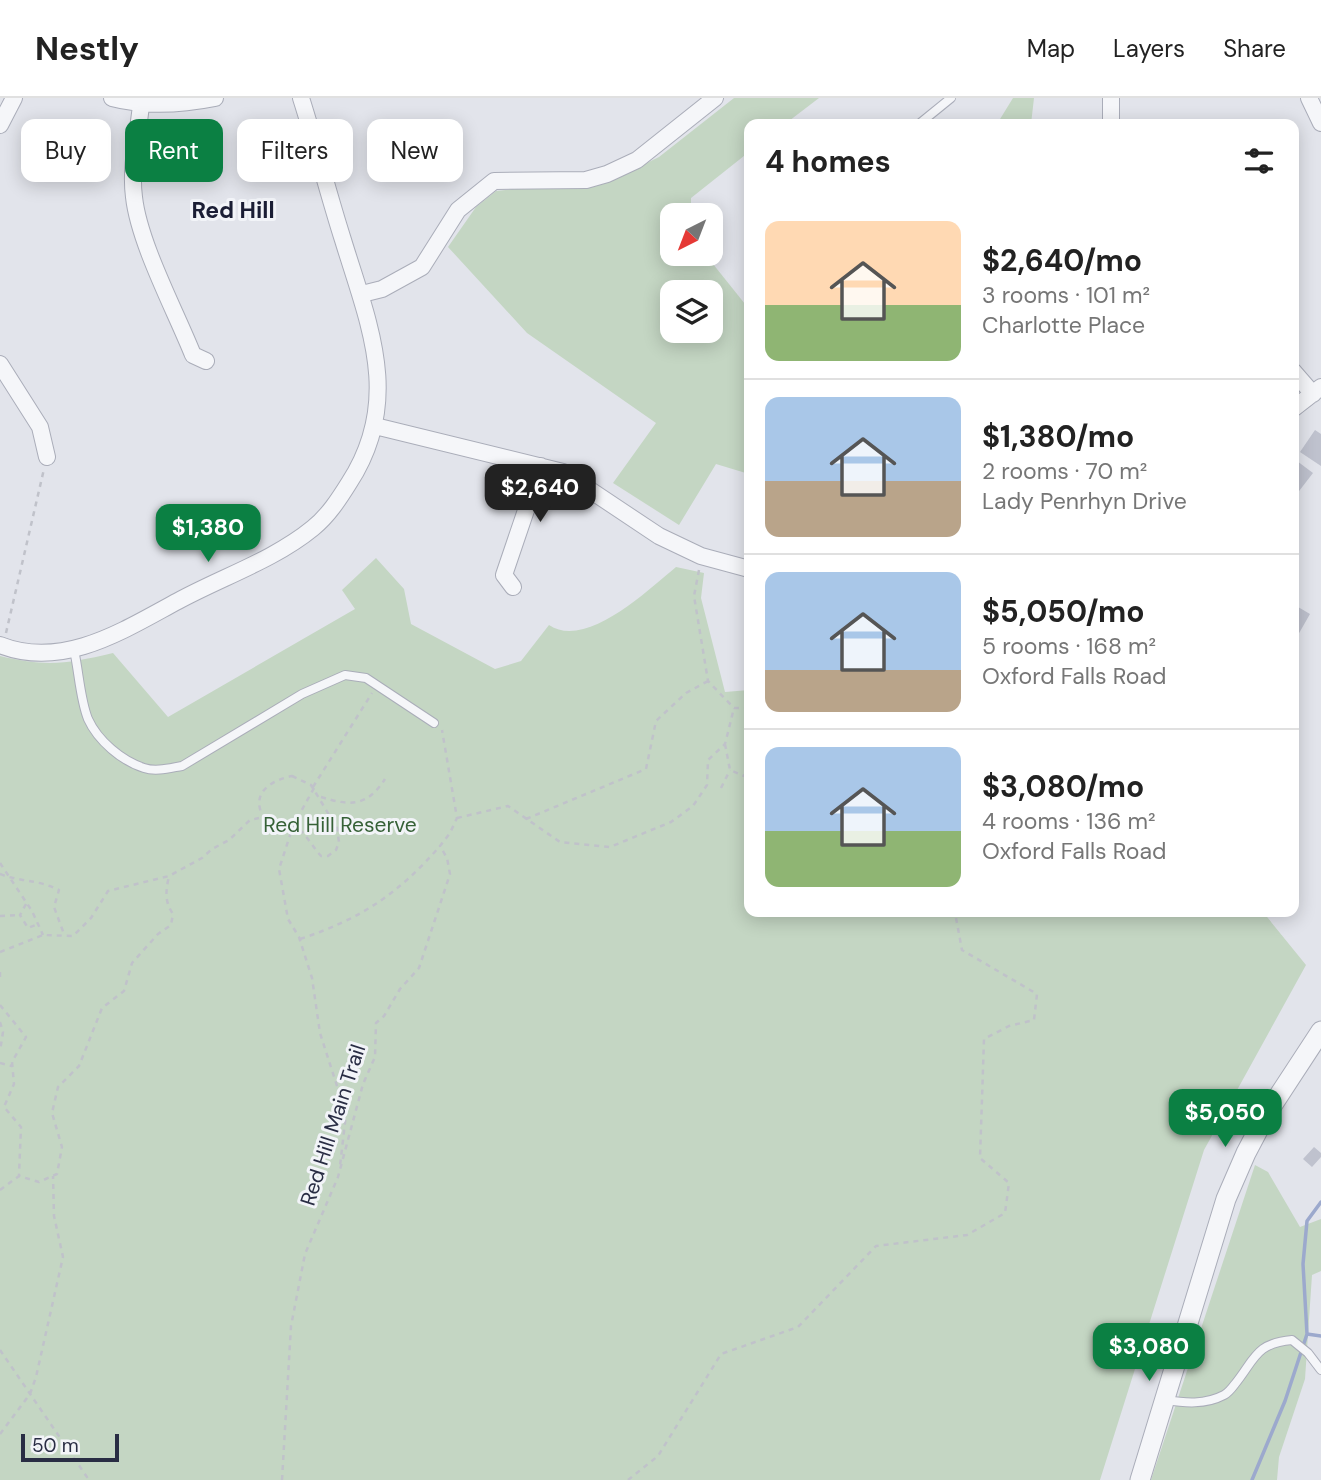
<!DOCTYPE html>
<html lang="en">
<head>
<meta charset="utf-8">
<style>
  :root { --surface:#fff; --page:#f6f6f6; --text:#222; --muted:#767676; --line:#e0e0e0; --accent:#0b8043 }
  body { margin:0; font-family:"DM Sans",sans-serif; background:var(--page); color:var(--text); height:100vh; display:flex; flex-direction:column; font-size:26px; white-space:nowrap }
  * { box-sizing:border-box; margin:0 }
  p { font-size:23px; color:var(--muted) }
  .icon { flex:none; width:38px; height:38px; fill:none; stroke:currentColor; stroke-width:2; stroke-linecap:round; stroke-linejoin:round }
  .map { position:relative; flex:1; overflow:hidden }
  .drawer { position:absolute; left:744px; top:21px; width:555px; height:798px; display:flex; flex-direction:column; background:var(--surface); border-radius:14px; box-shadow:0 4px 18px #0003 }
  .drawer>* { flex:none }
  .hud { position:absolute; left:21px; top:21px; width:618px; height:63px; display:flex; gap:14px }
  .needle { width:46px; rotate:222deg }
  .controls { position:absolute; left:660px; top:105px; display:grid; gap:14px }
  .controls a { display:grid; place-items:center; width:63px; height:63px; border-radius:14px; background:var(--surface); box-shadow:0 4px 18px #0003; font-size:35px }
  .scale { position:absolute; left:21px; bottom:18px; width:98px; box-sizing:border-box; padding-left:7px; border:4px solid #292d44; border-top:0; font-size:19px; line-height:24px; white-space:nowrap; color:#292d44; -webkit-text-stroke:5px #f2f4f8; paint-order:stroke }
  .price { position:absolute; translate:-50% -60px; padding:0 16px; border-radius:14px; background:var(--accent); color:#fff; font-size:23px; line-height:46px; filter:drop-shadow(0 2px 4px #0008) }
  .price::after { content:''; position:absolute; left:50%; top:42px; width:21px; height:16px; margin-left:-10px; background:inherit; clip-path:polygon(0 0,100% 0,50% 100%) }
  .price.active { background:#222; color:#fff }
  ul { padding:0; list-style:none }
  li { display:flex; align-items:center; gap:21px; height:175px; padding:0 21px }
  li+li { border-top:2px solid var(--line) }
  li span { display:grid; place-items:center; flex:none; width:196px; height:140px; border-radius:14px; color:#555 }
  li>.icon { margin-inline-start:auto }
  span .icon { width:84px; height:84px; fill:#fffc; stroke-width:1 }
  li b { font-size:30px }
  h2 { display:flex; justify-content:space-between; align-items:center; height:84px; padding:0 21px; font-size:30px }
  .pill { padding:0 24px; border-radius:14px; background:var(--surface); box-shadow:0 4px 18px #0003; font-size:24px; line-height:63px }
  .pill.active { background:var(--accent); color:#fff }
  header { display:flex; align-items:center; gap:42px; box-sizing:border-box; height:98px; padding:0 35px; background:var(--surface); border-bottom:2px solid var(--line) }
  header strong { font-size:33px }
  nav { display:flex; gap:38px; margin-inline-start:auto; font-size:24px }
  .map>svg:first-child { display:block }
  .green { fill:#c4d6c3; fill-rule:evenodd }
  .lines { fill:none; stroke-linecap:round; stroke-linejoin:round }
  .stream { stroke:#9ca9cd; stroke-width:3.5 }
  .building { fill:#bfc2ce }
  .service-casing { stroke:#aaadb9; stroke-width:10 }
  .minor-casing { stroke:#aaadb9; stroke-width:18 }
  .tertiary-casing { stroke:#aaadb9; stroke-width:21 }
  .path { stroke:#c0c2ca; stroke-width:2.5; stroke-dasharray:5 5; stroke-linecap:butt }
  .service { stroke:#f5f6f9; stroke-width:8 }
  .minor { stroke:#f5f6f9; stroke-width:16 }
  .tertiary { stroke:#f5f6f9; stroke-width:19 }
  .labels { text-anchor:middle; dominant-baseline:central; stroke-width:6; stroke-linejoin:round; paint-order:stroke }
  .park-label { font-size:21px; fill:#366137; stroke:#f2f4f8 }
  .street-label { font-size:21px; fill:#292d44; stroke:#f2f4f8 }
  .neighbourhood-label { font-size:23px; font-weight:bold; fill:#1b1e35; stroke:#f2f4f8 }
</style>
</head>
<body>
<header>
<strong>Nestly</strong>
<nav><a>Map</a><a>Layers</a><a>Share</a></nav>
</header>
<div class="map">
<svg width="1321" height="1382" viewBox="0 0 1321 1382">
  <rect width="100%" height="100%" fill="#e2e4eb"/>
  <!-- green -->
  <path class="green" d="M734 0H819L785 26H749V54L691 100V117H672V156H705L749 211V376L716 366 679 427 613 385 656 325 527 235 448 149 476 109 496 93 618 79 659 59ZM672 194H710V233H672Z
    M1013 0H1034L1031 26H997Z
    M376 460 404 491 411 526 495 571 521 563 549 527C586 552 648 492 676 469L704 475 701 500 725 594 749 592V814H1263L1306 867 1204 1052 1100 1382H0V558C46 569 67 566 113 555L168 619 355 511 342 492Z
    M1255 1067 1268 1074 1300 1129 1321 1121V1173L1312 1177 1305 1281 1279 1359 1277 1382H1151Z"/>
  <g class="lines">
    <!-- stream -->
    <path class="stream" d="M1307 1236 1321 1238
      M1252 1382 1285 1303 1307 1236 1303 1166 1307 1123 1321 1104"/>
  </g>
  <!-- building -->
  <path class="building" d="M1315 332 1321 336V368L1300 354Z
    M1293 360 1313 375 1296 397 1293 395Z
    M1293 506 1310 516 1298 537 1293 535Z
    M1314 1049 1321 1055V1059L1312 1069 1303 1061Z"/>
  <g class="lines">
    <defs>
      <path id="service" d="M919 26 951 0
        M74 552C79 574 80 601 88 621 98 643 122 663 144 670 156 674 170 670 182 668L302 596 345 577 366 580 434 625
        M1165 1302C1185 1305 1205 1307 1224 1297 1228 1295 1232 1290 1235 1286 1255 1261 1256 1245 1292 1242L1308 1255 1321 1272"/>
      <path id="minor" d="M112 0C146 9 180 7 215 0
        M1309 0 1321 25
        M141 7C138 37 130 69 134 99 139 145 175 212 193 257L206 263
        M1111 26V0
        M0 27 14 0
        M362 196 382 191 422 169 458 112 494 83 586 82 607 76 637 62 715 0
        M0 266 40 329 47 359
        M1293 273 1313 296
        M1293 311 1321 289
        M375 328 563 374 659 438 701 458 749 471
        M513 489 504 477 541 368
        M0 547C63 572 124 532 178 503 222 479 274 462 313 430 328 418 339 401 349 385 403 302 369 227 343 142 328 95 316 47 301 0"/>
      <path id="tertiary" d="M1140 1382 1226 1101 1246 1055 1266 1017 1321 933"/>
    </defs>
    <!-- service casing -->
    <use href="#service" class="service-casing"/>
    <!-- minor casing -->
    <use href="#minor" class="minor-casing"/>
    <!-- tertiary casing -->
    <use href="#tertiary" class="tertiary-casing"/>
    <!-- path -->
    <path class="path" d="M699 472 694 498 708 583 734 610H749
      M6 535 44 371
      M725 646 730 672 749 680
      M292 678 311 687 337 730 339 744 336 752 328 758H321C310 746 304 730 287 725 277 722 268 724 261 714 253 693 273 682 292 678Z
      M313 689 372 595
      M314 690 293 728 279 771 288 821 299 839 312 880 320 935 346 1016 340 1068
      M721 690 730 672
      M321 699C350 708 367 709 385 681
      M457 720 508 708 560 744 610 749 671 724 693 708 707 687 708 662 725 646 734 610
      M526 721 646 671 656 623 686 595 708 583
      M0 765 32 813 43 837
      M0 776C20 784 37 781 59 792L54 809 64 836
      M26 806 20 817 28 830 38 826
      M0 818 20 817
      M300 841C361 821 398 796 440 748
      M0 854 43 837 73 838 91 820 108 793 169 778 202 760 212 751 229 742 250 722 264 719
      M0 874V881
      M0 907 26 939 12 964 14 986 4 1009 21 1029 19 1077
      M0 924 3 934 0 953
      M0 965 12 968
      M0 1092 19 1078 39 1084 57 1076 62 1049 52 1015 58 989 79 968 102 910 124 893 132 865 158 836 171 827 173 816C164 803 166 792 169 778
      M0 1252 89 1382
      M0 1336 30 1296 36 1279 63 1159 54 1118 53 1078
      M282 1382 291 1228 305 1156 338 1079 363 986 375 959 376 925 384 918 400 891 419 870 450 776 447 760 440 748 450 735 457 720 442 632
      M628 1382 658 1358 721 1256 798 1229 876 1148 967 1137 1005 1115 1009 1085 980 1060 984 941 1009 928 1034 922 1037 896 962 852 956 820 942 814"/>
    <!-- service -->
    <use href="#service" class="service"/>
    <!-- minor -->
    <use href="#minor" class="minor"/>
    <!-- tertiary -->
    <use href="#tertiary" class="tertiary"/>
  </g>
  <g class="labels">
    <!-- park labels -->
    <g class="park-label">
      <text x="340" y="727">Red Hill Reserve</text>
    </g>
    <!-- street labels -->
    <g class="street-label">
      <text transform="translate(333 1027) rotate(-72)">Red Hill Main Trail</text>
    </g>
    <!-- neighbourhood labels -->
    <g class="neighbourhood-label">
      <text x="233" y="112">Red Hill</text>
    </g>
  </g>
</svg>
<div class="controls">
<a><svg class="needle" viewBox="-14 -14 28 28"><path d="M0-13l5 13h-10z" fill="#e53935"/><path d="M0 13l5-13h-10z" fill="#767676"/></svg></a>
<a><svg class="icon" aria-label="layers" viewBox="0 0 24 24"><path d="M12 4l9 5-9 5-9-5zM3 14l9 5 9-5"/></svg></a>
</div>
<div class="scale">50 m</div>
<b class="price active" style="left:540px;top:426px">$2,640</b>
<b class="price" style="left:208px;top:466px">$1,380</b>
<b class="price" style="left:1225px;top:1051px">$5,050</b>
<b class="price" style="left:1149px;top:1285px">$3,080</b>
<div class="hud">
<a class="pill">Buy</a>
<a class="pill active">Rent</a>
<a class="pill">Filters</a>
<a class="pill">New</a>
</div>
<section class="drawer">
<h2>4 homes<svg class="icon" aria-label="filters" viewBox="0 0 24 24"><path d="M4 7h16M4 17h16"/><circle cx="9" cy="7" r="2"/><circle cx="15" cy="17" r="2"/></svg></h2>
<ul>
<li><span style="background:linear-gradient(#ffd9b3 60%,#8fb573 0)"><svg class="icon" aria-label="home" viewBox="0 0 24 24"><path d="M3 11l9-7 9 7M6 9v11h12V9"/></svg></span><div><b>$2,640/mo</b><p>3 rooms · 101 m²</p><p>Charlotte Place</p></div></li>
<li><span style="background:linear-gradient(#a9c7e8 60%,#b9a48a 0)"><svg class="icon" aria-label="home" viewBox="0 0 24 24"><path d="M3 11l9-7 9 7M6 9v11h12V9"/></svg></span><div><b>$1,380/mo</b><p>2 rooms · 70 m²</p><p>Lady Penrhyn Drive</p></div></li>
<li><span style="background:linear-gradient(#a9c7e8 70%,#b9a48a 0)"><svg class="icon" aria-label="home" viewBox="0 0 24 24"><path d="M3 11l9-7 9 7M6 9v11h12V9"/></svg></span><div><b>$5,050/mo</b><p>5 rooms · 168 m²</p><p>Oxford Falls Road</p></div></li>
<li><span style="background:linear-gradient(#a9c7e8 60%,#8fb573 0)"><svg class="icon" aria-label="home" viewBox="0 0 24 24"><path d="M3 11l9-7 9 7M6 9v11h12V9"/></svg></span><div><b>$3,080/mo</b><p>4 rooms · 136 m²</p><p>Oxford Falls Road</p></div></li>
</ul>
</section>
</div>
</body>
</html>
